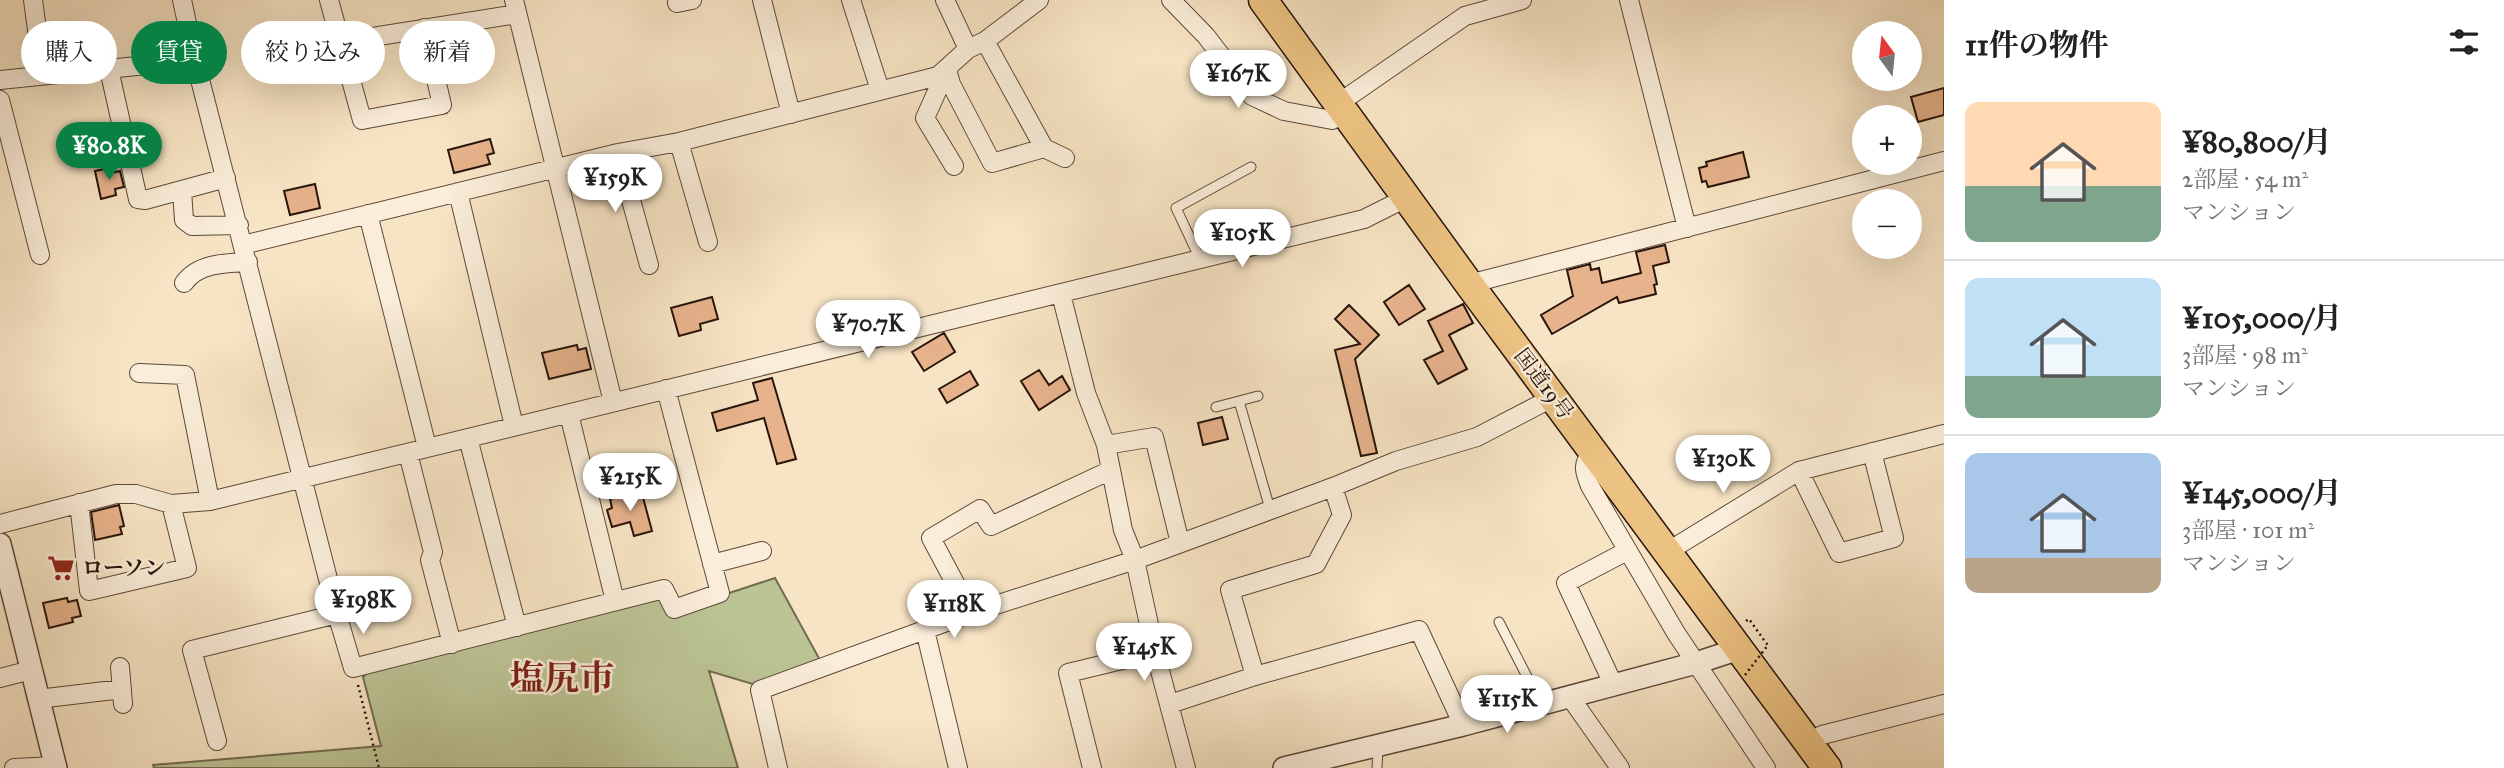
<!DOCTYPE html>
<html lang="ja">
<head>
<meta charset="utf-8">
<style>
  :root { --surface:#fff; --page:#f6f6f6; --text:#222; --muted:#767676; --line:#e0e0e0; --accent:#0b8043 }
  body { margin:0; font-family:"IM FELL Great Primer","Noto Serif JP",serif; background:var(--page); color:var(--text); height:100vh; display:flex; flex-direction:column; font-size:26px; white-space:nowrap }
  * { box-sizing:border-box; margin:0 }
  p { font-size:23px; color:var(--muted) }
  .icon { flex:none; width:38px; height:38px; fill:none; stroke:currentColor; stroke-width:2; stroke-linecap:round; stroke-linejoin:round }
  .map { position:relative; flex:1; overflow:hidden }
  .side { display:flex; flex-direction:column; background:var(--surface); width:560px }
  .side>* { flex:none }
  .guide { position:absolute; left:21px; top:21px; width:665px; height:63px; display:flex; gap:14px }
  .needle { width:46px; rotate:345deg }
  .buttons { position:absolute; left:1852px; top:21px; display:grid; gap:14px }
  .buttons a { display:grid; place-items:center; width:70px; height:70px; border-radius:50%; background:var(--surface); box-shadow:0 7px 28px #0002; font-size:35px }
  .price { position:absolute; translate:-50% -60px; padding:0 16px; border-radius:24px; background:#fff; color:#222; font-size:23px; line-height:46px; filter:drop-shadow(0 2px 4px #0008) }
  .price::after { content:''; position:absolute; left:50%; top:42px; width:21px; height:16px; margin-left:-10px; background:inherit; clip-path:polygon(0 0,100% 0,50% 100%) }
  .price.current { background:var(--accent); color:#fff }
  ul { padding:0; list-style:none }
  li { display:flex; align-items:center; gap:21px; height:175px; padding:0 21px }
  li+li { border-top:2px solid var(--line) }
  li span { display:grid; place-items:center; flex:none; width:196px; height:140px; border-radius:14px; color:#555 }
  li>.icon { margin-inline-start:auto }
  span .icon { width:84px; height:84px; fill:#fffc; stroke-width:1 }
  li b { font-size:30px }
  h2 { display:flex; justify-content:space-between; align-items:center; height:84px; padding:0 21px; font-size:30px }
  .chip { padding:0 24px; border-radius:32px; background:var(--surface); box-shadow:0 7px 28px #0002; font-size:24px; line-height:63px }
  .chip.current { background:var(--accent); color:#fff }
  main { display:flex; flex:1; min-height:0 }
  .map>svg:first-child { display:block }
  .green { fill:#bcc495; stroke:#726c50; stroke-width:2 }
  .building { fill:#e7b38c; stroke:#28140b; stroke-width:2 }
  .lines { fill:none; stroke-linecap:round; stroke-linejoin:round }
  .service-casing { stroke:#5c4839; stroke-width:11 }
  .minor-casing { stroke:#5c4839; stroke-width:20 }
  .tertiary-casing { stroke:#5c4839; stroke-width:24 }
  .trunk-casing { stroke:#28140b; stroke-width:31 }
  .path { stroke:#28140b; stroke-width:2.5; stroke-dasharray:2 3.5; stroke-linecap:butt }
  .service { stroke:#faedd9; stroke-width:9 }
  .minor { stroke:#faedd9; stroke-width:18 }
  .tertiary { stroke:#faedd9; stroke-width:21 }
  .trunk { stroke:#ecc282; stroke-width:28 }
  .path-bridge { stroke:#28140b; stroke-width:2.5; stroke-dasharray:2 3.5; stroke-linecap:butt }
  .labels { text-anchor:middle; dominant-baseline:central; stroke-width:5; stroke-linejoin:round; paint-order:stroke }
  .street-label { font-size:21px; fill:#28140b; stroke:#faedd9 }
  .poi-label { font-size:21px; font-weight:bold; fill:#28140b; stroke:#faedd9; text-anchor:start }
  .town-label { font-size:35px; font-weight:bold; fill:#7a1f14; stroke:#faedd9 }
</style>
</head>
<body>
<main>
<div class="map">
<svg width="1944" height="768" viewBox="0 0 1944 768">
  <rect width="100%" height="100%" fill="#f7e4c4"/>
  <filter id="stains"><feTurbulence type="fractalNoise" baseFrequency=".00286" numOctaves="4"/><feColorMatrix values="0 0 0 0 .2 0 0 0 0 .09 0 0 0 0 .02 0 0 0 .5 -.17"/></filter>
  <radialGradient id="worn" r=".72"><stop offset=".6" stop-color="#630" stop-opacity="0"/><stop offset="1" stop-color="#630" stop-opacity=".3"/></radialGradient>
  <!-- green -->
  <path class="green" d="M775 578 821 662 756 685 709 671 738 768H154L153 765 381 746 363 677 371 669 657 594 668 613Z"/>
  <!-- building -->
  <path class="building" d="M1944 88V115L1918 122 1911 97Z
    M490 139 494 153 487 155 490 164 454 173 448 150Z
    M1743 152 1749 177 1708 187 1706 181 1702 182 1699 168 1707 166 1706 162Z
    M109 168 111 173 120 171 124 187 115 189 116 195 101 199 95 171Z
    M315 184 320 208 290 215 284 191Z
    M1665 245 1669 262 1653 266 1657 284 1654 285 1656 294 1619 303 1617 297 1552 334 1541 315 1573 296 1567 270 1590 264 1591 270 1599 268 1602 283 1641 273 1636 252Z
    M1409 285 1425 309 1399 325 1384 302Z
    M712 297 718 319 700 324 701 330 679 336 671 308Z
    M1463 304 1473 323 1449 335 1467 369 1438 384 1424 360 1443 351 1428 321Z
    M1349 305 1379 335 1355 359 1377 453 1361 456 1335 350 1360 344 1335 319Z
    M944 333 955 352 924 371 912 352Z
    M577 345 578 350 586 348 591 369 549 379 542 353Z
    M1039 370 1049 385 1062 376 1070 390 1039 410 1021 381Z
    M970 371 978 385 947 403 939 389Z
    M772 378 796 459 777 464 764 418 717 431 712 413 758 400 753 383Z
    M1222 417 1228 439 1203 445 1198 423Z
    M641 490 652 531 634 536 630 522 612 527 607 510 612 508 610 499Z
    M119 505 124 526 120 527 122 534 95 540 91 512Z
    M67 598 68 602 77 600 81 616 72 618 73 622 49 628 43 603Z"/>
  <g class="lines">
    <defs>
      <path id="service" d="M1200 259 1176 208 1251 167
        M1239 401 1270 509
        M1216 407 1258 396
        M1499 622 1541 704
        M1377 768 1378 747"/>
      <path id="minor" d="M33 0 43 75
        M182 0 195 60 337 614 353 668 664 589 674 609 720 593 666 389
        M329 0 362 120 442 105 424 28
        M514 0 613 402
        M762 0 791 114
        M851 0 880 90
        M945 0 968 49
        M1171 0 1206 36 1252 96 1284 111 1332 120 1346 113
        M1629 0 1687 228
        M677 3 692 0
        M341 42 517 14
        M109 69 138 199 145 200 226 178
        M947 69 951 84 992 163 1044 148 985 41
        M947 69 925 118 954 166
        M0 80 195 60
        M0 100 40 255
        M1339 103 1465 16 1522 0
        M679 142 708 242
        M1044 148 1065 158
        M618 153 649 265
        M182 190 184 220 192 226 239 225
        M458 192 514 426
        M368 214 427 447
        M243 245 618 153 679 142 938 76 968 49 985 41 1039 0
        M184 283C198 263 226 263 248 262
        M1469 284 1944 161
        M1061 294 1086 393 1106 445 1123 530 1135 560 1155 652 1186 768
        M139 373 185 375 210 501
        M569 414 615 601
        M468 438 517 627
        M1106 445 1154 437 1180 543
        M1594 451C1581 463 1584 471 1590 486L1676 633 1766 768
        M408 453 433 552 430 560 452 644
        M1799 471 1839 553 1894 538 1872 452
        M79 503 89 591 187 568 171 504
        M0 524 116 494H136L171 504 210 501 1364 219 1406 198
        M1667 552 1799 471 1944 434
        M712 564 762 551
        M971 613 931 538 980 509 991 526 1111 470
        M925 630 958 768
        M120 667 123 704
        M1255 676 1230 590 1316 564 1342 515 1333 487
        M0 678 31 670
        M1614 686 1566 583 1627 551
        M1570 697 1620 768
        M38 699 122 689
        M1170 704 1255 676 1419 630 1463 725
        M217 741 192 650 337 614
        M1809 744 1822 735 1944 704
        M14 768 56 766
        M778 768 760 690 971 613 1135 560 1333 487 1396 461 1477 437 1554 397
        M1092 768 1068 673 1155 652"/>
      <path id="tertiary" d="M0 544 56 768
        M1284 768 1463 725 1696 663 1739 649"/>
      <path id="trunk" d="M1263 0 1469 284 1827 768"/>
    </defs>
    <!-- service casing -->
    <use href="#service" class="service-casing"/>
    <!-- minor casing -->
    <use href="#minor" class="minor-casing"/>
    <!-- tertiary casing -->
    <use href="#tertiary" class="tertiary-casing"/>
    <!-- trunk casing -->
    <use href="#trunk" class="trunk-casing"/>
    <!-- path -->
    <path class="path" d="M1746 621 1749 619 1766 643
      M358 685 379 768"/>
    <!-- service -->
    <use href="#service" class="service"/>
    <!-- minor -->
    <use href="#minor" class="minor"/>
    <!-- tertiary -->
    <use href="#tertiary" class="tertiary"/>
    <!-- trunk -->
    <use href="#trunk" class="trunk"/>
    <!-- path-bridge -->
    <path class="path-bridge" d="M1745 675 1768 645 1766 643"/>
  </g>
  <!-- icons -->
  <defs>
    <symbol id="supermarket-bare" viewBox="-9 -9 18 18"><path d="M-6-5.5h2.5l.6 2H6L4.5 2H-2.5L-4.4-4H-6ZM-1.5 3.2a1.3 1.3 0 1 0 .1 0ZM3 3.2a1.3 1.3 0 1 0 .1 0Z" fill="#8f2418" stroke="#faedd9" stroke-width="2.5" paint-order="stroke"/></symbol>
  </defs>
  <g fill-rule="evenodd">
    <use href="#supermarket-bare" x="42" y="549" width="38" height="38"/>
  </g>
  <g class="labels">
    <!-- street labels -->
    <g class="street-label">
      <text transform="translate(1544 384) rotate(53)">国道19号</text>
    </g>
    <!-- poi labels -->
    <g class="poi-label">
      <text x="82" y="568">ローソン</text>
    </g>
    <!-- town labels -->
    <g class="town-label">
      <text x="562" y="678">塩尻市</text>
    </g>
  </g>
  <rect width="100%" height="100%" filter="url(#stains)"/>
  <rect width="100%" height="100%" fill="url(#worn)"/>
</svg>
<div class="buttons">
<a><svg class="needle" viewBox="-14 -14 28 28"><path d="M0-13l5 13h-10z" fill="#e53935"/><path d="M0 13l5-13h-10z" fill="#767676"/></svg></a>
<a>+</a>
<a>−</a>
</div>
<b class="price" style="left:1238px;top:110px">¥167K</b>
<b class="price current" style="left:109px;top:182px">¥80.8K</b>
<b class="price" style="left:615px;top:214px">¥159K</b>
<b class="price" style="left:1242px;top:269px">¥105K</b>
<b class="price" style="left:868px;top:360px">¥70.7K</b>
<b class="price" style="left:1723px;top:495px">¥130K</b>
<b class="price" style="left:630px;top:513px">¥215K</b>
<b class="price" style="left:363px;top:636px">¥198K</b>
<b class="price" style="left:954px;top:640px">¥118K</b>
<b class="price" style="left:1144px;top:683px">¥145K</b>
<b class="price" style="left:1507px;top:735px">¥115K</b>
<div class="guide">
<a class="chip">購入</a>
<a class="chip current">賃貸</a>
<a class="chip">絞り込み</a>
<a class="chip">新着</a>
</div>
</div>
<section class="side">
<h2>11件の物件<svg class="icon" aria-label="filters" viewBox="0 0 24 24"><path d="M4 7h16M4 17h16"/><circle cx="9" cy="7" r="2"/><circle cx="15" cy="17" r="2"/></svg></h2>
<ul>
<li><span style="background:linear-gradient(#ffd9b3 60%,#7fa58c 0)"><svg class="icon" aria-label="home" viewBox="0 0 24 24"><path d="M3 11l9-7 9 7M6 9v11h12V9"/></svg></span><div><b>¥80,800/月</b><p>2部屋 · 54 m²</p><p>マンション</p></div></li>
<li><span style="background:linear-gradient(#bfe0f5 70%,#7fa58c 0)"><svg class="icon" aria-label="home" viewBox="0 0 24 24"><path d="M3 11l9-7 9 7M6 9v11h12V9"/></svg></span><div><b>¥105,000/月</b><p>3部屋 · 98 m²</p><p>マンション</p></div></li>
<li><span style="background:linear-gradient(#a9c7e8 75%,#b9a48a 0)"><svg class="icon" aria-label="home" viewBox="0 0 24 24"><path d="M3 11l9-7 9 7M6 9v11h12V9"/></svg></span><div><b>¥145,000/月</b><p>3部屋 · 101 m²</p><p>マンション</p></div></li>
</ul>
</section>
</main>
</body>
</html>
